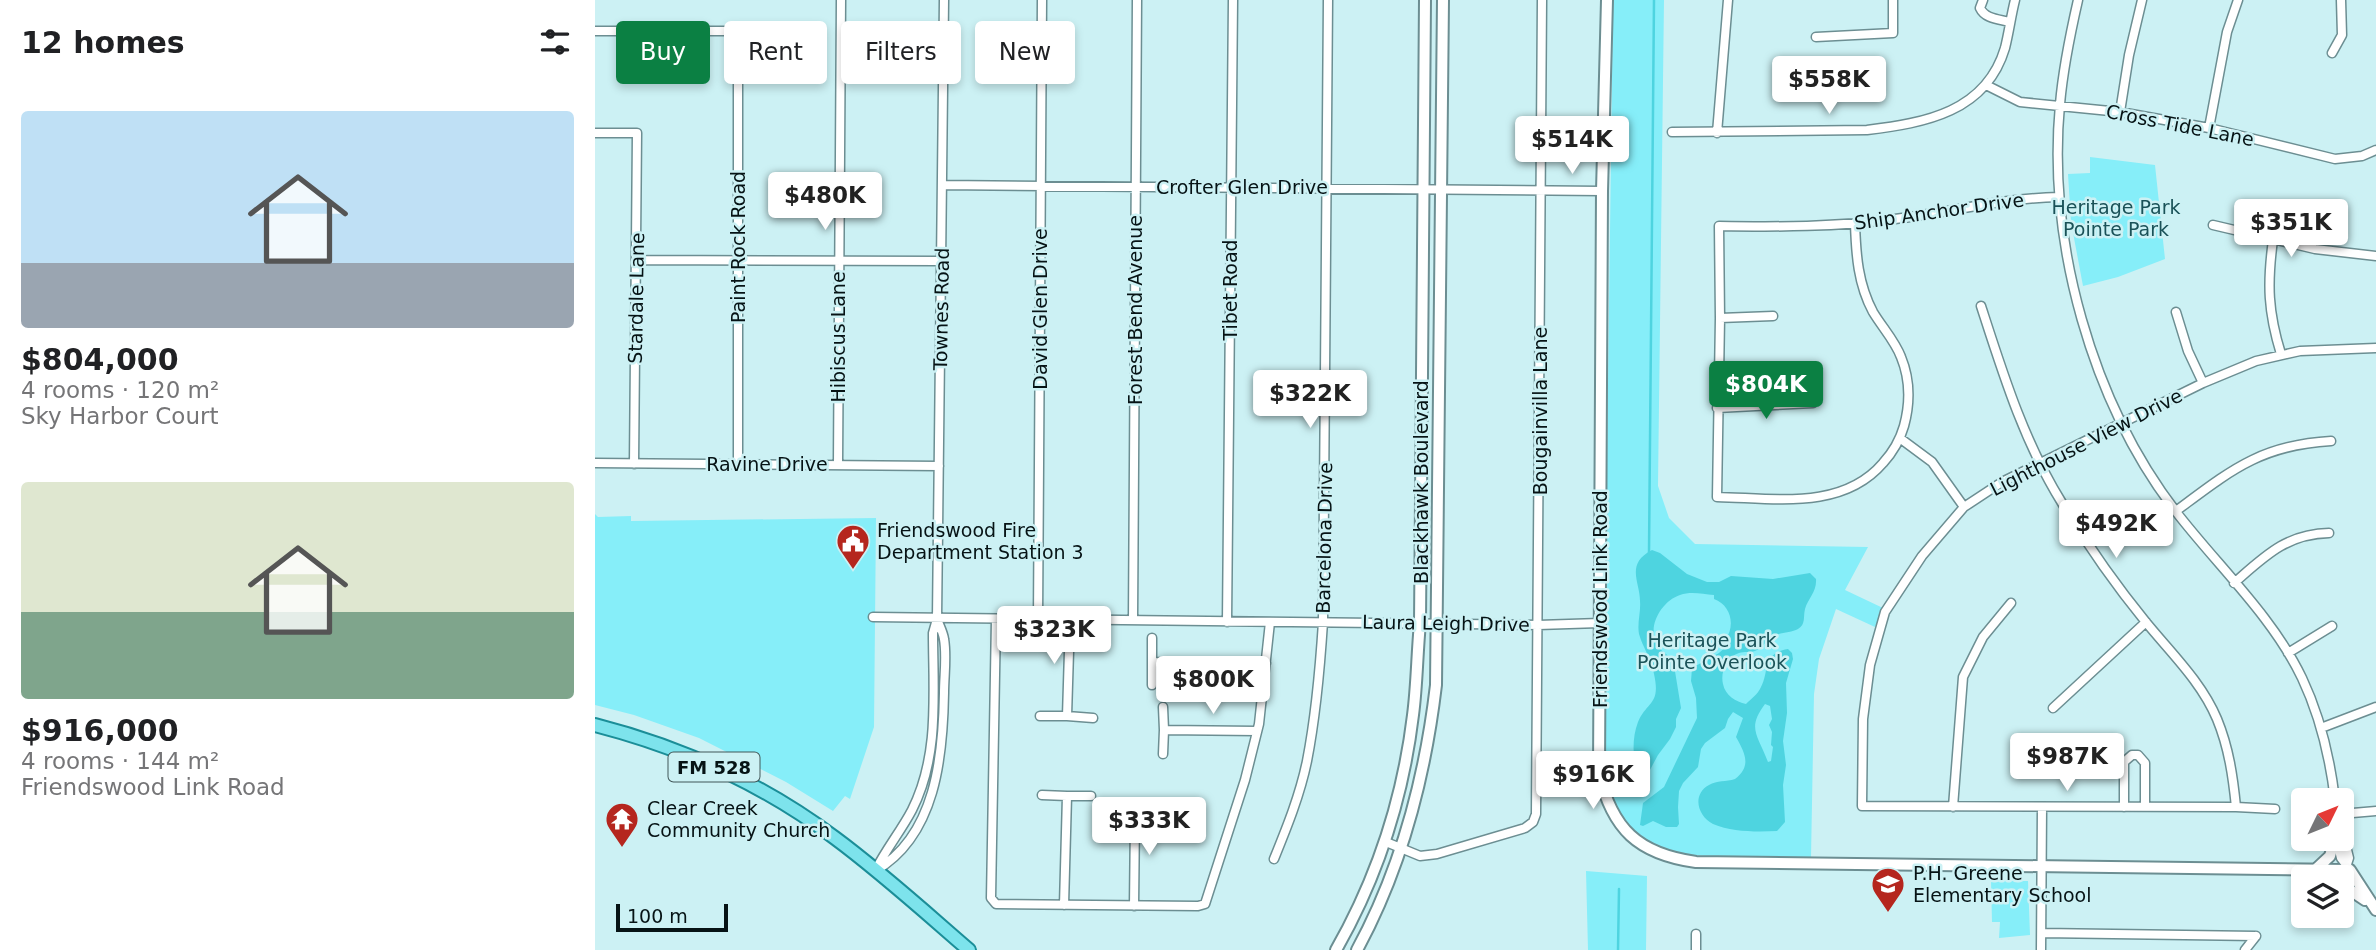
<!DOCTYPE html>
<html lang="en">
<head>
<meta charset="utf-8">
<style>
  :root { --surface:#fff; --page:#f6f6f6; --text:#202124; --muted:#757577; --accent:#0b8043 }
  body { margin:0; font-family:"DejaVu Sans",sans-serif; background:var(--page); color:var(--text); height:100vh; display:flex; flex-direction:column; font-size:26px; white-space:nowrap }
  * { box-sizing:border-box; margin:0 }
  p { font-size:23px; color:var(--muted) }
  .icon { flex:none; width:38px; height:38px; fill:none; stroke:currentColor; stroke-width:2; stroke-linecap:round; stroke-linejoin:round }
  .map { position:relative; flex:1; overflow:hidden }
  .panel { display:flex; flex-direction:column; background:var(--surface); width:595px }
  .panel>* { flex:none }
  .banner { position:absolute; left:21px; top:21px; width:665px; height:63px; display:flex; gap:14px }
  .needle { width:46px; rotate:47deg }
  .buttons { position:absolute; left:1696px; top:788px; display:grid; gap:14px }
  .buttons a { display:grid; place-items:center; width:63px; height:63px; border-radius:7px; background:var(--surface); box-shadow:0 4px 10px #0003; font-size:35px }
  .scale { position:absolute; left:21px; bottom:18px; width:112px; box-sizing:border-box; padding-left:7px; border:4px solid #061315; border-top:0; font-size:19px; line-height:24px; white-space:nowrap; color:#061315; -webkit-text-stroke:5px #ccf1f4; paint-order:stroke }
  .price { position:absolute; translate:-50% -60px; padding:0 16px; border-radius:7px; background:#fff; color:#222; font-size:23px; line-height:46px; filter:drop-shadow(0 2px 4px #0008) }
  .price::after { content:''; position:absolute; left:50%; top:42px; width:21px; height:16px; margin-left:-10px; background:inherit; clip-path:polygon(0 0,100% 0,50% 100%) }
  .price.active { background:var(--accent); color:#fff }
  ul { padding:0; list-style:none }
  li { display:grid; align-content:center; gap:14px; height:371px; padding:0 21px }
  li span { display:grid; place-items:center; height:217px; border-radius:7px; color:#555 }
  li>.icon { margin-inline-start:auto }
  span .icon { width:126px; height:126px; fill:#fffc; stroke-width:1 }
  li b { font-size:30px }
  h2 { display:flex; justify-content:space-between; align-items:center; height:84px; padding:0 21px; font-size:30px }
  .tag { padding:0 24px; border-radius:7px; background:var(--surface); box-shadow:0 4px 10px #0003; font-size:24px; line-height:63px }
  .tag.active { background:var(--accent); color:#fff }
  main { display:flex; flex:1; min-height:0 }
  .map>svg:first-child { display:block }
  .green { fill:#86eef9 }
  .water { fill:#4ed4e0; fill-rule:evenodd }
  .lines { fill:none; stroke-linecap:round; stroke-linejoin:round }
  .stream { stroke:#4ed4e0; stroke-width:2.5 }
  .street-casing { stroke:#6c8e92; stroke-width:11 }
  .secondary-casing { stroke:#6c8e92; stroke-width:14 }
  .primary-casing { stroke:#1b8e98; stroke-width:16 }
  .street { stroke:#fff; stroke-width:8 }
  .secondary { stroke:#fff; stroke-width:10 }
  .primary { stroke:#7de3ec; stroke-width:12 }
  .labels { text-anchor:middle; dominant-baseline:central; stroke-width:5; stroke-linejoin:round; paint-order:stroke }
  .shield { fill:#ccf1f4; stroke:#415658; stroke-width:2 }
  .shield-label { font-size:18px; font-weight:bold; fill:#061315 }
  .street-label { font-size:19px; fill:#061315; stroke:#ccf1f4 }
  .park-label { font-size:19px; fill:#1a5258; stroke:#ccf1f4 }
  .poi-label { font-size:19px; fill:#061315; stroke:#ccf1f4; text-anchor:start }
</style>
</head>
<body>
<main>
<section class="panel">
<h2>12 homes<svg class="icon" aria-label="filters" viewBox="0 0 24 24"><path d="M4 7h16M4 17h16"/><circle cx="9" cy="7" r="2"/><circle cx="15" cy="17" r="2"/></svg></h2>
<ul>
<li><span style="background:linear-gradient(#bfe0f5 70%,#9aa5b1 0)"><svg class="icon" aria-label="home" viewBox="0 0 24 24"><path d="M3 11l9-7 9 7M6 9v11h12V9"/></svg></span><div><b>$804,000</b><p>4 rooms · 120 m²</p><p>Sky Harbor Court</p></div></li>
<li><span style="background:linear-gradient(#dfe7d0 60%,#7fa58c 0)"><svg class="icon" aria-label="home" viewBox="0 0 24 24"><path d="M3 11l9-7 9 7M6 9v11h12V9"/></svg></span><div><b>$916,000</b><p>4 rooms · 144 m²</p><p>Friendswood Link Road</p></div></li>
</ul>
</section>
<div class="map">
<svg width="1781" height="950" viewBox="0 0 1781 950">
  <rect width="100%" height="100%" fill="#ccf1f4"/>
  <!-- green -->
  <path class="green" d="M1018 0H1069L1063 486 1074 518 1100 544 1273 547 1250 590 1288 608 1280 627 1241 609 1224 659 1219 694 1216 858C1192 858 1168 857 1145 857 1096 856 1041 857 1017 804 1012 795 1011 783 1008 773Z
    M1495 157 1560 165 1570 259 1523 277 1488 286 1476 222 1473 174 1495 173Z
    M0 514 3 517 36 516V521L281 518 279 727 255 799 250 796 238 811 191 782 104 738 39 715 0 705Z
    M991 871 1052 876 1051 950H993Z
    M1396 881H1433L1435 935 1404 938 1405 922H1397Z"/>
  <!-- water -->
  <path class="water" d="M1057 550 1065 553 1092 574 1112 582H1124L1136 576 1178 579 1215 573 1221 579C1222 592 1213 598 1210 609 1208 617 1211 624 1203 629 1196 633 1185 632 1177 637 1171 641 1167 648 1160 651 1155 653 1149 651 1144 653 1132 657 1125 672 1128 684 1130 695 1141 702 1151 704 1156 699 1163 694 1166 687 1175 670 1166 654 1193 649L1197 653 1198 659 1191 683 1192 713 1188 741 1191 765 1188 785 1190 822 1182 831C1161 832 1137 832 1118 824 1102 816 1097 794 1114 785 1122 780 1131 782 1140 779 1157 766 1150 753 1141 737L1148 718 1138 712 1133 719 1130 728 1110 743 1106 749 1103 767 1088 783 1084 791 1083 807 1084 824 1082 827H1071L1058 821 1048 826 1045 825 1048 803 1069 787 1102 718 1101 698 1096 681 1097 668 1124 653 1133 645 1130 640C1141 626 1136 605 1119 599V595C1107 594 1096 591 1085 595 1069 600 1054 622 1060 639 1062 649 1071 654 1078 659L1086 708 1081 719V727L1075 739 1063 755 1049 781H1044C1038 763 1036 740 1043 722 1052 701 1066 705 1059 674 1057 660 1048 648 1044 634 1042 623 1046 612 1045 601 1045 582 1030 564 1057 550ZM1170 704 1175 706 1177 719 1174 725 1177 732 1176 745 1178 747 1176 761 1173 762C1162 734 1152 728 1170 704Z"/>
  <g class="lines">
    <!-- stream -->
    <path class="stream" d="M1054 553 1059 0
      M1023 950 1024 889"/>
    <defs>
      <path id="street" d="M1388 0 1385 8C1390 19 1404 19 1415 22
        M1483 0C1475 35 1468 69 1465 104 1452 243 1497 403 1582 513 1623 566 1678 617 1707 678 1725 716 1735 758 1740 800
        M0 31H143V463
        M1221 37 1298 33V0
        M1737 53 1747 35 1746 0
        M1391 85 1425 102 1525 112 1614 128 1740 159 1767 156 1781 150
        M1525 112 1534 55 1547 0
        M1614 128 1632 32 1643 0
        M1077 132 1272 130C1330 123 1391 112 1410 48 1414 32 1416 16 1420 0
        M0 133H42L39 464
        M1122 133 1133 0
        M347 185 1007 191
        M1260 223C1261 255 1263 284 1278 312 1287 327 1300 341 1306 357 1315 379 1315 404 1309 426 1305 440 1298 452 1288 463 1247 511 1178 498 1122 497L1125 318 1124 226C1182 227 1242 227 1300 219 1357 212 1407 198 1464 197
        M1618 225 1720 249 1781 256
        M1678 240C1672 284 1673 312 1686 354
        M41 260 346 261
        M1386 306C1408 374 1429 442 1467 503 1492 544 1519 583 1550 621 1575 652 1606 681 1622 719 1634 748 1638 777 1641 807
        M1581 312 1593 351 1608 383
        M1125 318 1178 316
        M1122 408 1218 403
        M1306 439 1337 462 1369 507
        M0 463 344 466
        M243 464 246 0
        M1581 511C1635 471 1665 445 1736 441
        M1639 583C1670 556 1691 534 1734 533
        M278 617 943 625 1005 623
        M401 619 396 898 401 904 603 906 610 904 650 780 664 724 675 622
        M443 619 447 0
        M538 620 542 0
        M632 622 638 0
        M557 638V662L671 663
        M1693 653 1737 626
        M557 685V662
        M568 707 569 730 662 731
        M1458 708 1551 622
        M445 716H472L475 619
        M472 716 498 718
        M1726 728 1781 707
        M568 754 569 730
        M447 795 472 796
        M1358 807 1368 677 1388 637 1416 603
        M1529 807V762L1537 755H1543L1550 763V807
        M1680 809 1641 807 1267 806 1268 719 1275 665 1290 612 1327 556 1369 507 1407 482 1608 383 1661 361 1705 351 1781 348
        M1746 814 1781 811
        M516 817 540 818
        M1746 826 1754 858 1752 864
        M1741 838 1746 858 1753 867
        M791 842 825 856 842 854 930 828 938 822 941 814 947 0
        M679 859C692 827 705 795 712 761 721 715 725 669 728 622L733 0
        M280 871C291 849 306 831 317 810 345 755 338 692 338 633L342 619 349 0
        M280 871C341 836 348 756 349 693 349 676 352 656 349 639 348 632 344 625 342 619
        M469 905 472 796H496
        M539 906 540 818H579
        M1447 933 1661 936
        M1101 950V934
        M1446 950 1447 807
        M1650 950 1661 936"/>
      <path id="secondary" d="M1012 0 1007 191 1004 773C1017 829 1043 854 1101 862L1755 870 1781 910
        M1720 870 1735 856 1740 838
        M1746 884 1770 900
        M741 950C782 878 808 798 818 715 822 685 822 654 825 623L830 0
        M762 950C807 867 830 778 841 685L848 0"/>
      <path id="primary" d="M0 725C86 747 168 784 240 838 286 872 330 912 374 950"/>
    </defs>
    <!-- street casing -->
    <use href="#street" class="street-casing"/>
    <!-- secondary casing -->
    <use href="#secondary" class="secondary-casing"/>
    <!-- primary casing -->
    <use href="#primary" class="primary-casing"/>
    <!-- street -->
    <use href="#street" class="street"/>
    <!-- secondary -->
    <use href="#secondary" class="secondary"/>
    <!-- primary -->
    <use href="#primary" class="primary"/>
  </g>
  <!-- icons -->
  <defs>
    <symbol id="civic-pin" viewBox="-11 -11 22 30"><path d="M0 17L-7.5 6A9.5 9.5 0 1 1 7.5 6Z" fill="#b5261e" stroke="#ccf1f4"/><path d="M-.6-6.5H3V-4.5H.6V-3L4-1V1h2V6H-6V1h2V-1L-.6-3ZM-1.2 2.5V6h2.4V2.5Z" fill="#fff"/></symbol>
    <symbol id="temple-pin" viewBox="-11 -11 22 30"><path d="M0 17L-7.5 6A9.5 9.5 0 1 1 7.5 6Z" fill="#b5261e" stroke="#ccf1f4"/><path d="M0-6L5-2H3V0L6.5 2.5H4V6H1.5V3h-3V6H-4V2.5H-6.5L-3 0V-2H-5Z" fill="#fff"/></symbol>
    <symbol id="school-pin" viewBox="-11 -11 22 30"><path d="M0 17L-7.5 6A9.5 9.5 0 1 1 7.5 6Z" fill="#b5261e" stroke="#ccf1f4"/><path d="M0-5L7-2L0 1L-7-2ZM-4 1L0 2.5L4 1V4Q0 6-4 4Z" fill="#fff"/></symbol>
  </defs>
  <g fill-rule="evenodd">
    <use href="#civic-pin" x="239" y="522" width="38" height="52"/>
    <use href="#temple-pin" x="8" y="800" width="38" height="52"/>
    <use href="#school-pin" x="1274" y="865" width="38" height="52"/>
  </g>
  <g class="labels">
    <!-- shield labels -->
    <rect class="shield" x="73.5" y="752.5" width="91" height="29" rx="5"/>
    <g class="shield-label">
      <text x="119" y="767">FM 528</text>
    </g>
    <!-- street labels -->
    <g class="street-label">
      <text transform="translate(1585 125) rotate(11)">Cross Tide Lane</text>
      <text x="647" y="187">Crofter Glen Drive</text>
      <text transform="translate(1344 211) rotate(-8)">Ship Anchor Drive</text>
      <text transform="translate(143 247) rotate(-90)">Paint Rock Road</text>
      <text transform="translate(635 290) rotate(-90)">Tibet Road</text>
      <text transform="translate(41 298) rotate(-89)">Stardale Lane</text>
      <text transform="translate(346 309) rotate(-89)">Townes Road</text>
      <text transform="translate(445 309) rotate(-90)">David Glen Drive</text>
      <text transform="translate(540 310) rotate(-90)">Forest Bend Avenue</text>
      <text transform="translate(243 337) rotate(-90)">Hibiscus Lane</text>
      <text transform="translate(945 411) rotate(-90)">Bougainvilla Lane</text>
      <text transform="translate(1491 442) rotate(-27)">Lighthouse View Drive</text>
      <text x="172" y="464">Ravine Drive</text>
      <text transform="translate(826 482) rotate(-90)">Blackhawk Boulevard</text>
      <text transform="translate(729 538) rotate(-89)">Barcelona Drive</text>
      <text transform="translate(1005 599) rotate(-90)">Friendswood Link Road</text>
      <text transform="translate(851 623) rotate(1)">Laura Leigh Drive</text>
    </g>
    <!-- park labels -->
    <g class="park-label">
      <text x="1521" y="207">Heritage Park<tspan x="1521" dy="22">Pointe Park</tspan></text>
      <text x="1117" y="640">Heritage Park<tspan x="1117" dy="22">Pointe Overlook</tspan></text>
    </g>
    <!-- poi labels -->
    <g class="poi-label">
      <text x="282" y="530">Friendswood Fire<tspan x="282" dy="22">Department Station 3</tspan></text>
      <text x="52" y="808">Clear Creek<tspan x="52" dy="22">Community Church</tspan></text>
      <text x="1318" y="873">P.H. Greene<tspan x="1318" dy="22">Elementary School</tspan></text>
    </g>
  </g>
</svg>
<div class="buttons">
<a><svg class="needle" viewBox="-14 -14 28 28"><path d="M0-13l5 13h-10z" fill="#e53935"/><path d="M0 13l5-13h-10z" fill="#757577"/></svg></a>
<a><svg class="icon" aria-label="layers" viewBox="0 0 24 24"><path d="M12 4l9 5-9 5-9-5zM3 14l9 5 9-5"/></svg></a>
</div>
<div class="scale">100 m</div>
<b class="price" style="left:1234px;top:116px">$558K</b>
<b class="price" style="left:977px;top:176px">$514K</b>
<b class="price" style="left:230px;top:232px">$480K</b>
<b class="price" style="left:1696px;top:259px">$351K</b>
<b class="price active" style="left:1171px;top:421px">$804K</b>
<b class="price" style="left:715px;top:430px">$322K</b>
<b class="price" style="left:1521px;top:560px">$492K</b>
<b class="price" style="left:459px;top:666px">$323K</b>
<b class="price" style="left:618px;top:716px">$800K</b>
<b class="price" style="left:1472px;top:793px">$987K</b>
<b class="price" style="left:998px;top:811px">$916K</b>
<b class="price" style="left:554px;top:857px">$333K</b>
<div class="banner">
<a class="tag active">Buy</a>
<a class="tag">Rent</a>
<a class="tag">Filters</a>
<a class="tag">New</a>
</div>
</div>
</main>
</body>
</html>
